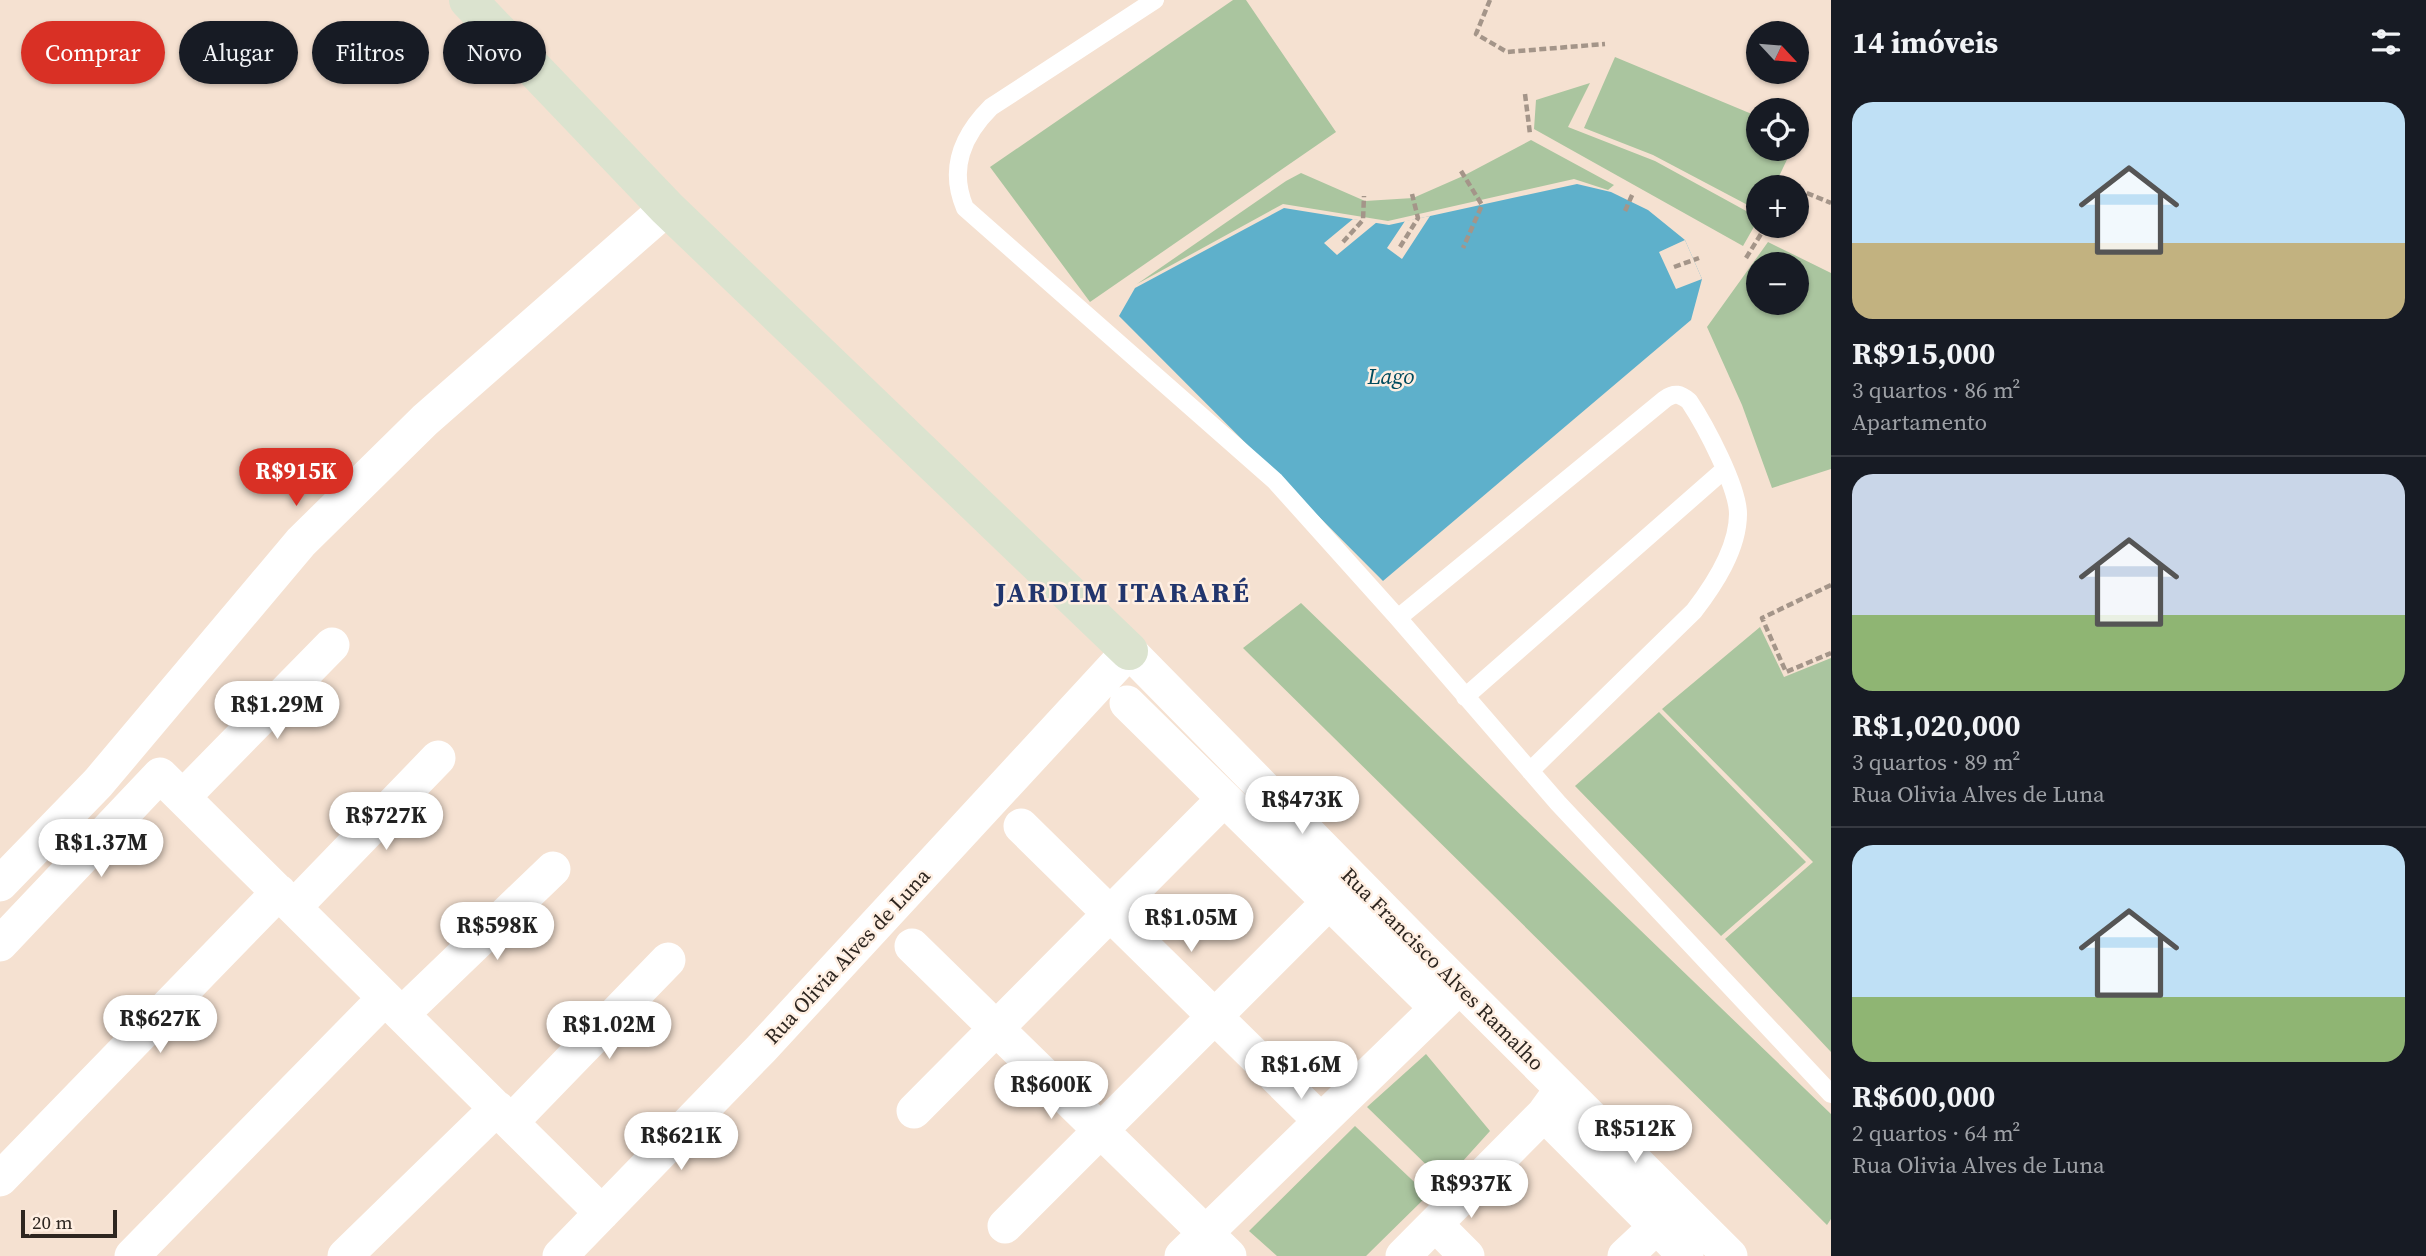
<!DOCTYPE html>
<html lang="pt">
<head>
<meta charset="utf-8">
<style>
  :root { --surface:#171b24; --page:#20242c; --text:#f1f3f6; --muted:#9ea1a6; --line:#363941; --accent:#d93025 }
  body { margin:0; font-family:"Source Serif 4",serif; background:var(--page); color:var(--text); height:100vh; display:flex; flex-direction:column; font-size:26px; white-space:nowrap }
  * { box-sizing:border-box; margin:0 }
  p { font-size:23px; color:var(--muted) }
  .icon { flex:none; width:38px; height:38px; fill:none; stroke:currentColor; stroke-width:2; stroke-linecap:round; stroke-linejoin:round }
  .map { position:relative; flex:1; overflow:hidden }
  .details { display:flex; flex-direction:column; background:var(--surface); width:595px }
  .details>* { flex:none }
  .banner { position:absolute; left:21px; top:21px; width:665px; height:63px; display:flex; gap:14px }
  .needle { width:46px; rotate:116deg }
  .fabs { position:absolute; left:1746px; top:21px; display:grid; gap:14px }
  .fabs a { display:grid; place-items:center; width:63px; height:63px; border-radius:50%; background:var(--surface); box-shadow:0 2px 5px #0004; font-size:35px }
  .scale { position:absolute; left:21px; bottom:18px; width:96px; box-sizing:border-box; padding-left:7px; border:4px solid #2e2620; border-top:0; font-size:19px; line-height:24px; white-space:nowrap; color:#2e2620; -webkit-text-stroke:5px #ffefe2; paint-order:stroke }
  .price { position:absolute; translate:-50% -60px; padding:0 16px; border-radius:24px; background:#fff; color:#222; font-size:23px; line-height:46px; filter:drop-shadow(0 2px 4px #0008) }
  .price::after { content:''; position:absolute; left:50%; top:42px; width:21px; height:16px; margin-left:-10px; background:inherit; clip-path:polygon(0 0,100% 0,50% 100%) }
  .price.current { background:var(--accent); color:#fff }
  ul { padding:0; list-style:none }
  li { display:grid; align-content:center; gap:14px; height:371px; padding:0 21px }
  li+li { border-top:2px solid var(--line) }
  li span { display:grid; place-items:center; height:217px; border-radius:21px; color:#555 }
  li>.icon { margin-inline-start:auto }
  span .icon { width:126px; height:126px; fill:#fffc; stroke-width:1 }
  li b { font-size:30px }
  h2 { display:flex; justify-content:space-between; align-items:center; height:84px; padding:0 21px; font-size:30px }
  .chip { padding:0 24px; border-radius:32px; background:var(--surface); box-shadow:0 2px 5px #0004; font-size:24px; line-height:63px }
  .chip.current { background:var(--accent); color:#fff }
  main { display:flex; flex:1; min-height:0 }
  .map>svg:first-child { display:block }
  .green { fill:#aac59f; fill-rule:evenodd }
  .water { fill:#5eb0cb }
  .pier { fill:#f5e1d1 }
  .lines { fill:none; stroke-linecap:round; stroke-linejoin:round }
  .path { stroke:#a49589; stroke-width:4.5; stroke-dasharray:7 3.5; stroke-linecap:butt }
  .lane { stroke:#fff; stroke-width:18 }
  .street { stroke:#fff; stroke-width:35 }
  .secondary { stroke:#dbe3cf; stroke-width:38 }
  .labels { text-anchor:middle; dominant-baseline:central; stroke-width:5; stroke-linejoin:round; paint-order:stroke }
  .street-label { font-size:21px; fill:#2e2620; stroke:#ffefe2 }
  .water-label { font-size:23px; font-style:italic; fill:#004b5e; stroke:#ffefe2 }
  .district-label { font-size:28px; font-weight:bold; letter-spacing:2px; fill:#21356d; stroke:#ffefe2 }
</style>
</head>
<body>
<main>
<div class="map">
<svg width="1831" height="1256" viewBox="0 0 1831 1256">
  <rect width="100%" height="100%" fill="#f5e1d1"/>
  <!-- green -->
  <path class="green" d="M1233 0H1246L1336 132 1090 302 990 167Z
    M1615 57 1759 117V149H1792L1774 187H1759V211L1653 155 1584 128Z
    M1590 83 1568 127 1655 161 1759 218 1743 246 1534 129 1536 100Z
    M1531 140 1614 185 1608 190 1574 179 1388 221 1283 204 1137 284 1286 181 1301 173 1365 201 1413 198 1463 176Z
    M1768 242 1831 273V469L1772 488 1742 405 1707 327ZM1797 264V303H1759V264Z
    M1301 603 1831 1114V1219L1827 1225 1243 648Z
    M1760 627 1784 677 1831 658V1052L1725 939 1813 862 1662 709Z
    M1659 712 1806 862 1721 936 1575 786Z
    M1426 1054 1490 1131 1444 1182 1367 1107Z
    M1355 1126 1428 1195 1366 1256H1277L1249 1231Z"/>
  <!-- water -->
  <path class="water" d="M1577 184 1611 192 1648 210 1685 240 1702 279 1691 320 1383 581 1119 316 1135 288 1284 208 1389 225Z"/>
  <!-- pier -->
  <path class="pier" d="M1430 216 1402 259 1387 248 1405 221Z
    M1353 219 1377 222 1337 255 1324 243Z
    M1685 240 1702 279 1676 289 1659 252Z"/>
  <g class="lines">
    <!-- path -->
    <path class="path" d="M1490 0 1476 34 1507 52 1605 44
      M1525 94 1530 134
      M1461 171 1482 205 1463 248
      M1788 185 1794 187
      M1797 189 1831 203
      M1625 211 1633 193
      M1343 242 1363 220 1364 196
      M1400 247 1418 218 1412 194
      M1746 258 1766 226
      M1674 267 1699 258
      M1831 585 1762 618 1786 672 1831 653"/>
    <!-- lane -->
    <path class="lane" d="M1155 0 991 107C963 135 948 168 965 208L1275 481 1398 618 1558 803 1831 1094
      M1398 618 1665 399C1675 392 1680 394 1689 401 1705 425 1738 487 1738 514 1738 549 1714 585 1694 611L1530 771
      M1465 697 1725 469"/>
    <!-- street -->
    <path class="street" d="M1127 703 1437 1008
      M183 797 332 645
      M1021 826 1321 1121
      M0 884 98 783 301 542 425 420 667 208
      M294 907 438 758
      M0 944 160 775 602 1213
      M912 946 1229 1256
      M402 1014 553 869
      M914 1111 1224 799
      M1544 1114 1686 1256
      M511 1122 668 960
      M0 1179 279 892
      M1435 1224 1467 1256
      M1005 1226 1329 902
      M132 1256 385 998
      M345 1256 497 1108
      M560 1256 761 1049 1129 651 1423 950 1730 1256
      M1182 1256 1455 991
      M1403 1256 1544 1114 1562 1089
      M1625 1256 1656 1227"/>
    <!-- secondary -->
    <path class="secondary" d="M468 0 667 208 1129 651"/>
  </g>
  <g class="labels">
    <!-- street labels -->
    <g class="street-label">
      <text transform="translate(847 956) rotate(-47)">Rua Olivia Alves de Luna</text>
      <text transform="translate(1443 969) rotate(45)">Rua Francisco Alves Ramalho</text>
    </g>
    <!-- water labels -->
    <g class="water-label">
      <text x="1391" y="376">Lago</text>
    </g>
    <!-- district labels -->
    <g class="district-label">
      <text x="1123" y="592">JARDIM ITARARÉ</text>
    </g>
  </g>
</svg>
<div class="fabs">
<a><svg class="needle" viewBox="-14 -14 28 28"><path d="M0-13l5 13h-10z" fill="#e53935"/><path d="M0 13l5-13h-10z" fill="#9ea1a6"/></svg></a>
<a><svg class="icon" aria-label="locate" viewBox="0 0 24 24"><circle cx="12" cy="12" r="6"/><path d="M12 2v4M12 18v4M2 12h4M18 12h4"/></svg></a>
<a>+</a>
<a>−</a>
</div>
<div class="scale">20 m</div>
<b class="price current" style="left:296px;top:508px">R$915K</b>
<b class="price" style="left:277px;top:741px">R$1.29M</b>
<b class="price" style="left:1302px;top:836px">R$473K</b>
<b class="price" style="left:386px;top:852px">R$727K</b>
<b class="price" style="left:101px;top:879px">R$1.37M</b>
<b class="price" style="left:1191px;top:954px">R$1.05M</b>
<b class="price" style="left:497px;top:962px">R$598K</b>
<b class="price" style="left:160px;top:1055px">R$627K</b>
<b class="price" style="left:609px;top:1061px">R$1.02M</b>
<b class="price" style="left:1301px;top:1101px">R$1.6M</b>
<b class="price" style="left:1051px;top:1121px">R$600K</b>
<b class="price" style="left:1635px;top:1165px">R$512K</b>
<b class="price" style="left:681px;top:1172px">R$621K</b>
<b class="price" style="left:1471px;top:1220px">R$937K</b>
<div class="banner">
<a class="chip current">Comprar</a>
<a class="chip">Alugar</a>
<a class="chip">Filtros</a>
<a class="chip">Novo</a>
</div>
</div>
<section class="details">
<h2>14 imóveis<svg class="icon" aria-label="filters" viewBox="0 0 24 24"><path d="M4 7h16M4 17h16"/><circle cx="9" cy="7" r="2"/><circle cx="15" cy="17" r="2"/></svg></h2>
<ul>
<li><span style="background:linear-gradient(#bfe0f5 65%,#c2b280 0)"><svg class="icon" aria-label="home" viewBox="0 0 24 24"><path d="M3 11l9-7 9 7M6 9v11h12V9"/></svg></span><div><b>R$915,000</b><p>3 quartos · 86 m²</p><p>Apartamento</p></div></li>
<li><span style="background:linear-gradient(#c9d6e8 65%,#8fb573 0)"><svg class="icon" aria-label="home" viewBox="0 0 24 24"><path d="M3 11l9-7 9 7M6 9v11h12V9"/></svg></span><div><b>R$1,020,000</b><p>3 quartos · 89 m²</p><p>Rua Olivia Alves de Luna</p></div></li>
<li><span style="background:linear-gradient(#bfe0f5 70%,#8fb573 0)"><svg class="icon" aria-label="home" viewBox="0 0 24 24"><path d="M3 11l9-7 9 7M6 9v11h12V9"/></svg></span><div><b>R$600,000</b><p>2 quartos · 64 m²</p><p>Rua Olivia Alves de Luna</p></div></li>
</ul>
</section>
</main>
</body>
</html>
